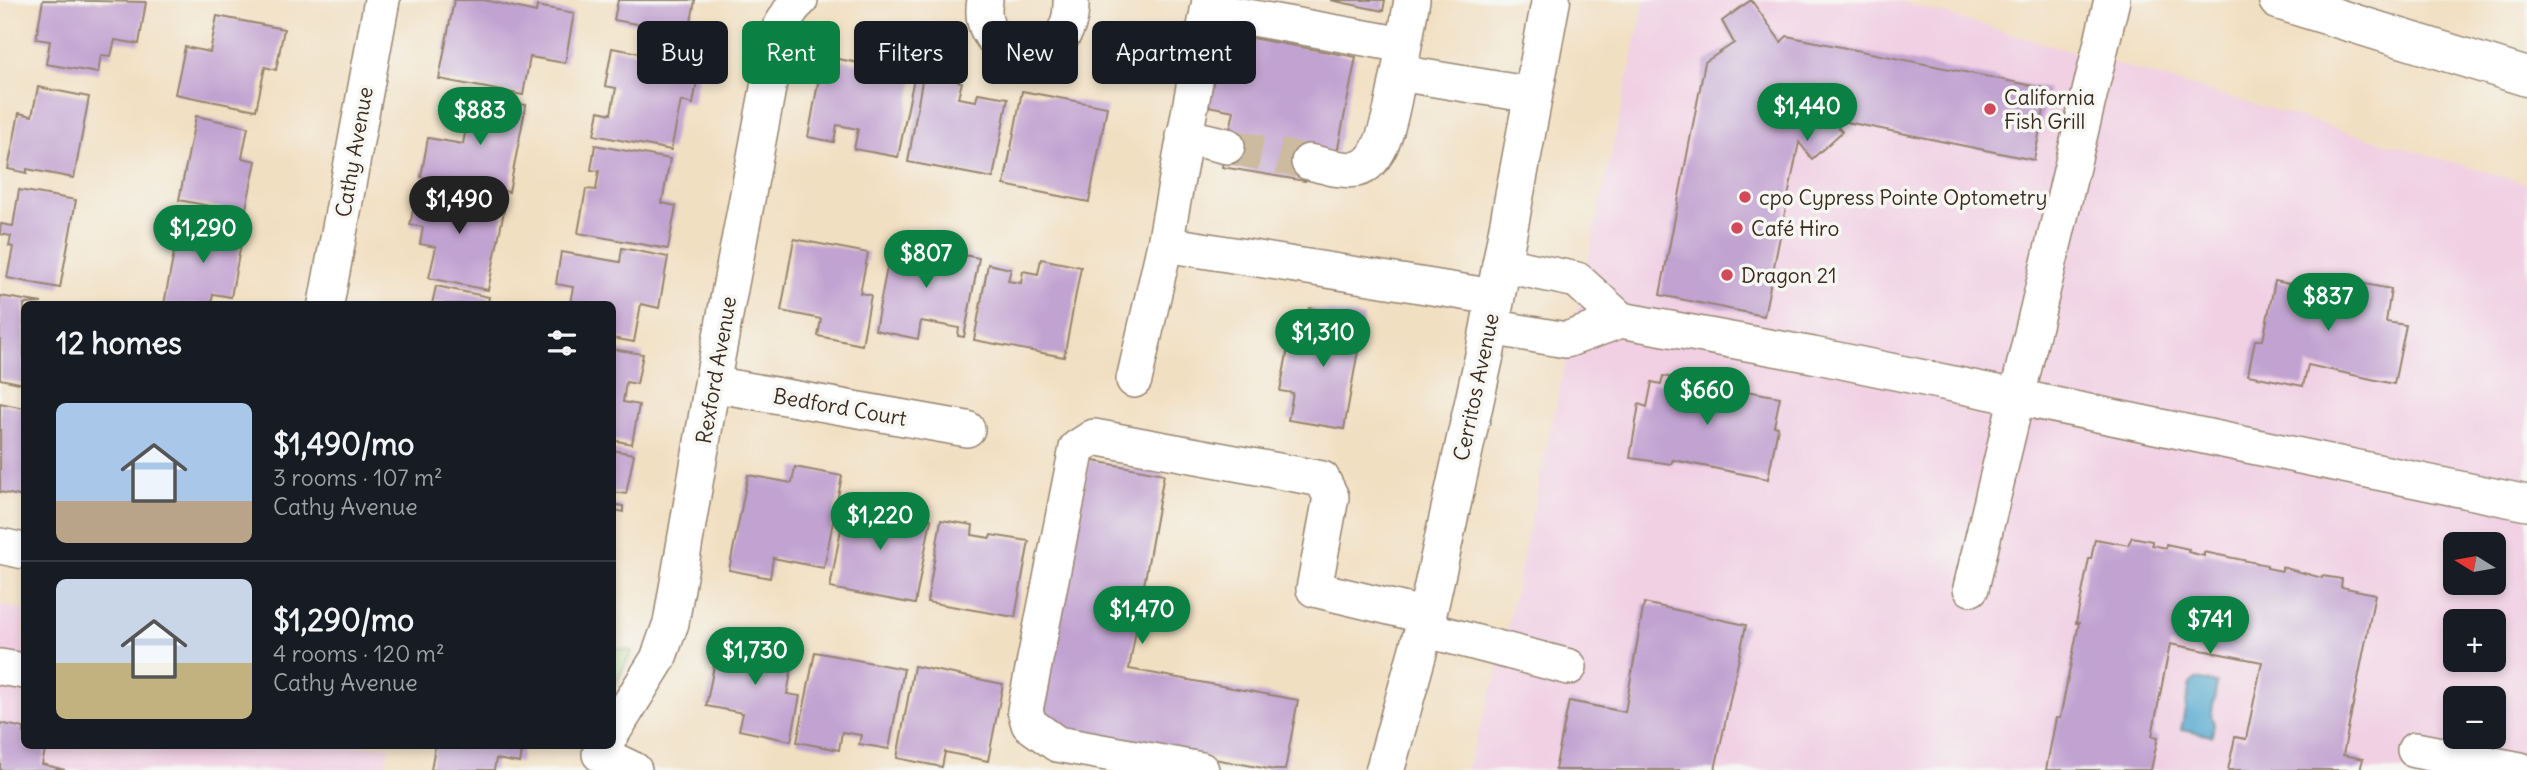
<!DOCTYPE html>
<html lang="en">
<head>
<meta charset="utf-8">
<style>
  :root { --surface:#171b24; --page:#20242c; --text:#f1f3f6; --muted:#9ea1a6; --line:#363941; --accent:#0b8043 }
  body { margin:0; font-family:Delius,sans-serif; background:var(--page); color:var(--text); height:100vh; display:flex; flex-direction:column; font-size:26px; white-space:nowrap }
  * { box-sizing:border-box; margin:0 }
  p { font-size:23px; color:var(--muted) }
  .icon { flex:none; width:38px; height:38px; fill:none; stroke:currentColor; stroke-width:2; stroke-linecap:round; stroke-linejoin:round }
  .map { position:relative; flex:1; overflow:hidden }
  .drawer { position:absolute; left:21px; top:301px; width:595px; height:448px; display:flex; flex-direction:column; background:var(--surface); border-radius:10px; box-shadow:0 4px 10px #0003 }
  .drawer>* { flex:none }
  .guide { position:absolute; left:637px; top:21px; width:665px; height:63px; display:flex; gap:14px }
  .needle { width:46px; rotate:281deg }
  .buttons { position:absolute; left:2443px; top:532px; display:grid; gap:14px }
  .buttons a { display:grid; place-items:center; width:63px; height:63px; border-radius:10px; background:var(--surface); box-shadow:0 4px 10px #0003; font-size:35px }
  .price { position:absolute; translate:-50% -60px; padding:0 16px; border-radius:24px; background:var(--accent); color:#fff; font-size:23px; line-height:46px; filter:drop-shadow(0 2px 4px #0008) }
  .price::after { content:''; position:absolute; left:50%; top:42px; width:21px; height:16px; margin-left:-10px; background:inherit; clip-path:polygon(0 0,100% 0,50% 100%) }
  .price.on { background:#222; color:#fff }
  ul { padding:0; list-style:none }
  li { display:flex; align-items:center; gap:21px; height:175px; padding:0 35px }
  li+li { border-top:2px solid var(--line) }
  li span { display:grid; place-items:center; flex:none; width:196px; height:140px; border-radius:10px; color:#555 }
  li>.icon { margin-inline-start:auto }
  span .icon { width:84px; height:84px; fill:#fffc; stroke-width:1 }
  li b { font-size:30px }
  h2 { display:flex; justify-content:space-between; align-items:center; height:84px; padding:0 35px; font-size:30px }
  .chip { padding:0 24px; border-radius:10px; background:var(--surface); box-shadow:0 4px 10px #0003; font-size:24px; line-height:63px }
  .chip.on { background:var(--accent); color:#fff }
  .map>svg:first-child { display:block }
  .built { fill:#f1d0e3; fill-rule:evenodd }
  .green { fill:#aedb87; stroke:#748252; stroke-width:2 }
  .water { fill:#50a6cd; stroke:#466876; stroke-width:2 }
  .building { fill:#c1a2d0 }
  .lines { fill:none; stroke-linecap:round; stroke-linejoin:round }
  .minor-tunnel { stroke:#cdbba0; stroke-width:35; stroke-dasharray:35 18; stroke-linecap:butt }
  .minor-casing { stroke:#968470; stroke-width:38 }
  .major-casing { stroke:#968470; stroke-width:41 }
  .minor { stroke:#fff; stroke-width:35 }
  .major { stroke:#fff; stroke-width:38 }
  .poi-dot { fill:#d1495b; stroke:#f6f6f2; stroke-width:2.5 }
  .labels { text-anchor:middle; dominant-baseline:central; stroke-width:7; stroke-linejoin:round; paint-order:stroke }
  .poi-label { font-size:21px; fill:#3b2a1e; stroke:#f6f6f2; text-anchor:start }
  .street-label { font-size:21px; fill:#3b2a1e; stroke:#f6f6f2 }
</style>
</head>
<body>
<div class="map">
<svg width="2527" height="770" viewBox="0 0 2527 770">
  <rect width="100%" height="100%" fill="#f6f6f2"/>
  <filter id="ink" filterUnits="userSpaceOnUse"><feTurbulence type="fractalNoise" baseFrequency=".0143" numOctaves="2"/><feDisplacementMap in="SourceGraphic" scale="14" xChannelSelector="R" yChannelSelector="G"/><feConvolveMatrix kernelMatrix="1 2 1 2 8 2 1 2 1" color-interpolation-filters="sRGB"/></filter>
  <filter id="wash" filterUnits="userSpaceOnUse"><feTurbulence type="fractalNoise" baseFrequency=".00686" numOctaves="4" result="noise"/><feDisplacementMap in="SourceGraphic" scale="28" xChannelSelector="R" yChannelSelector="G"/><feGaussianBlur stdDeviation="1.57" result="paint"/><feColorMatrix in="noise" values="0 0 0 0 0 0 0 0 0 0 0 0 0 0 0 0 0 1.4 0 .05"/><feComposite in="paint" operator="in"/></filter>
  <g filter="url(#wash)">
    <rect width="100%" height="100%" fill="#f1dfc1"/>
    <!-- built -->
    <path class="built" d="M1645 0H1895L2527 184V770H1466L1497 674ZM2455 544H2494V583H2455ZM2455 621H2494V660H2455ZM2455 698H2494V737H2455Z
      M0 605 24 610V746H389L385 770H0Z"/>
    <!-- green -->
    <path class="green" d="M613 648 632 651 613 689 612 648Z"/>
    <!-- water -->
    <path class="water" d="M2196 679 2217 683 2211 717 2214 723 2212 736 2181 730 2190 684Z"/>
    <g id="blocks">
      <!-- building -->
      <path class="building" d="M43 0 146 2 139 44 115 40 111 56 101 55 98 73 46 64 50 41 36 39Z
        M454 0H484L536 12 537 6 574 13 565 63 530 57 523 95 439 79Z
        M618 0H695L686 50 662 46 665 29 614 20Z
        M1330 0H1385L1383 11Z
        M1751 0 1781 42 1787 36 2048 89 2034 160 1832 119 1842 132 1812 159 1799 142 1764 316 1660 295 1705 62 1734 43 1722 21Z
        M217 16 284 29 276 70 265 67 256 110 175 94 185 47 210 52Z
        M1218 32 1356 57 1337 153 1311 148 1305 181 1222 167 1234 111 1203 105Z
        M612 48 700 64 693 104 681 101 671 150 594 135 599 111 611 114 616 88 605 86Z
        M872 49 918 58 898 157 854 149 858 129 837 125 834 142 808 137 823 56 869 65Z
        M923 75 962 82 958 98 976 101 978 93 1008 98 993 178 908 162Z
        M38 87 89 97 74 178 27 169V173L8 169 19 113 32 116Z
        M1022 91 1107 107 1089 202 1004 185Z
        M472 95 526 105 509 192 421 177 428 138 463 144Z
        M196 116 248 127 242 158 256 161 245 213 179 200Z
        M595 145 670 159 662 203 676 206 668 249 578 233 586 189 596 190 599 171 591 170Z
        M418 185 448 191V194L505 206 488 290 429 278 436 247 420 244 423 227 410 225Z
        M19 190 76 200 60 288 7 278 13 247 9 246 11 236 0 234V231L1 224 13 226Z
        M180 222 243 233 231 297 213 294 211 304H164Z
        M794 239 868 253 860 293 871 295 862 345 818 336 821 319 781 311Z
        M892 241 979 258 964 337 958 336 959 328 921 321 918 339 875 330Z
        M622 248 668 257 659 308 641 304 634 342 612 338V304H570L573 287 556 284 561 252 620 262Z
        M1041 259 1081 267 1064 357 974 340 988 264 1011 269 1008 281 1021 283 1023 271 1038 274Z
        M2327 277 2391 289 2386 322 2406 325 2394 384 2308 365 2303 386 2248 375 2255 340H2263L2275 281 2323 291Z
        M436 286 489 297 488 304H432Z
        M0 296 42 303 24 304V384L0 379Z
        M1309 308 1364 317 1344 429 1288 420 1293 393 1280 391 1289 343 1302 345Z
        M612 349 643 354 637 384 626 382 623 402 639 405 632 444 612 440Z
        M1663 376 1780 397 1774 426 1778 427 1768 479 1673 460 1671 464 1630 458 1639 404 1647 407 1652 382 1661 384Z
        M0 403 24 408V497L0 492Z
        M612 450 634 454 626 494 612 492Z
        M1089 460 1164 474 1129 669 1298 700 1285 770H1274L1040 727Z
        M795 467 842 476 824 568 773 558 770 578 729 570 748 475 792 483Z
        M847 497 889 505V511L931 519 915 604 830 588Z
        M612 504 623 506V512L616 510 614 521Z
        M941 520 973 525 972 535 990 538 991 535 1029 541 1015 617 927 602Z
        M2132 537 2152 541V545L2166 548V544L2189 549 2188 552 2204 556V552L2267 565V568L2282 571V567L2322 578V576L2342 579 2341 587 2375 594 2343 755 2363 759 2360 770H2228L2235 737 2246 739 2262 662 2170 644 2152 736 2158 737 2151 770H2046L2056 718H2060L2079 623H2076L2089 559H2091L2095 539 2128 545Z
        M1644 603 1746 625 1715 770H1555L1569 701 1625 712Z
        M720 636 795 651 787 694 800 696 791 741 739 730 743 713 706 706Z
        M815 652 904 669 889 749 859 744 861 735 842 732 839 750 797 742Z
        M914 666 1003 684 988 761 945 752 942 767 897 758Z
        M0 723 24 728V746H46L42 764 65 770H0Z
        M435 746H523L520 763 496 759 494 770H431Z"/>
    </g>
  </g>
  <g filter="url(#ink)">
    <use href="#blocks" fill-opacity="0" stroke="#968470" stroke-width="2"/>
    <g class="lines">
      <!-- minor-tunnel -->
      <path class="minor-tunnel" d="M1227 146 1309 162"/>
      <defs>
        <path id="minor" d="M985 0C973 65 1074 77 1071 0
          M1412 0 1399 73 1532 95
          M1208 10 1404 45
          M1184 136 1227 146
          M1309 162C1323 165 1343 172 1357 169 1387 162 1393 98 1399 73
          M1165 244 1494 297
          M326 304 382 0
          M1621 320 1813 355 2527 503
          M1490 327 1566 340 1621 320 1577 280 1500 264
          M1134 380 1165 244 1210 0
          M712 384 967 429
          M0 546 24 551
          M1971 588 2112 0
          M1424 629 1569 667
          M0 667 24 671
          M612 733 658 659 671 623 712 384 779 30 792 8 800 0
          M2415 750 2520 770
          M600 754 634 770
          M1201 770 1057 744 1029 724 1025 710 1077 448 1094 437 1322 479 1331 497 1314 589 1427 616"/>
        <path id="major" d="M2278 0 2527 77
          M1385 770 1424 629 1485 353 1551 0"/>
      </defs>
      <!-- minor casing -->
      <use href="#minor" class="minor-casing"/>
      <!-- major casing -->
      <use href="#major" class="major-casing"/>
      <!-- minor -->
      <use href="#minor" class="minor"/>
      <!-- major -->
      <use href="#major" class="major"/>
    </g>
  </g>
  <!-- markers -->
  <g class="poi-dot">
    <circle cx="1990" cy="109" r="7"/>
    <circle cx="1745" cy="197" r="7"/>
    <circle cx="1737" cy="228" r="7"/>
    <circle cx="1727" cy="275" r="7"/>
  </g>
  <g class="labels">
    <!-- poi labels -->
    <g class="poi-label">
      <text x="2004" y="97">California<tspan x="2004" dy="24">Fish Grill</tspan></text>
      <text x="1759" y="197">cpo Cypress Pointe Optometry</text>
      <text x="1751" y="228">Café Hiro</text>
      <text x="1741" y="275">Dragon 21</text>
    </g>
    <!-- street labels -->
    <g class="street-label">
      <text transform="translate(354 152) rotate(-80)">Cathy Avenue</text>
      <text transform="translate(716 370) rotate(-80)">Rexford Avenue</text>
      <text transform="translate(1476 387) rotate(-78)">Cerritos Avenue</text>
      <text transform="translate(840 407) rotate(10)">Bedford Court</text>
    </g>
  </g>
</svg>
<div class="buttons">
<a><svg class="needle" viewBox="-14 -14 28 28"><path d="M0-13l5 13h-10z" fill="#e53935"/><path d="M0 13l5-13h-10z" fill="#9ea1a6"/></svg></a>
<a>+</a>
<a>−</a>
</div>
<b class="price" style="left:1807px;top:143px">$1,440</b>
<b class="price" style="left:480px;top:147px">$883</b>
<b class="price on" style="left:459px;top:236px">$1,490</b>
<b class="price" style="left:203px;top:265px">$1,290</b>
<b class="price" style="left:926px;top:290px">$807</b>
<b class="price" style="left:2328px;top:333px">$837</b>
<b class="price" style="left:1323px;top:369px">$1,310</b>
<b class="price" style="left:1707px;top:427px">$660</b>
<b class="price" style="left:880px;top:552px">$1,220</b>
<b class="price" style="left:1142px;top:646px">$1,470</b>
<b class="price" style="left:2210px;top:656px">$741</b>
<b class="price" style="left:755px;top:687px">$1,730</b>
<div class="guide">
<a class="chip">Buy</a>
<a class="chip on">Rent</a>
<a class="chip">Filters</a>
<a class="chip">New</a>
<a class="chip">Apartment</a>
</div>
<section class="drawer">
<h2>12 homes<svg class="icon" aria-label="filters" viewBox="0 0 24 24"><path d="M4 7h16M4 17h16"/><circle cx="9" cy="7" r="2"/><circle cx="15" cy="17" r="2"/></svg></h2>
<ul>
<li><span style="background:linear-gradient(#a9c7e8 70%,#b9a48a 0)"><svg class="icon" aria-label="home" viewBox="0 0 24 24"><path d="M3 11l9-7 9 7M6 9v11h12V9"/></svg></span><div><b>$1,490/mo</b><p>3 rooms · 107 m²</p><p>Cathy Avenue</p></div></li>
<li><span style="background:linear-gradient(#c9d6e8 60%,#c2b280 0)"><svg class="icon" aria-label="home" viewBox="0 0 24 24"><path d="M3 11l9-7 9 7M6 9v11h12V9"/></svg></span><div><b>$1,290/mo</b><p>4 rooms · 120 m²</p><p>Cathy Avenue</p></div></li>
</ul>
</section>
</div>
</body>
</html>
